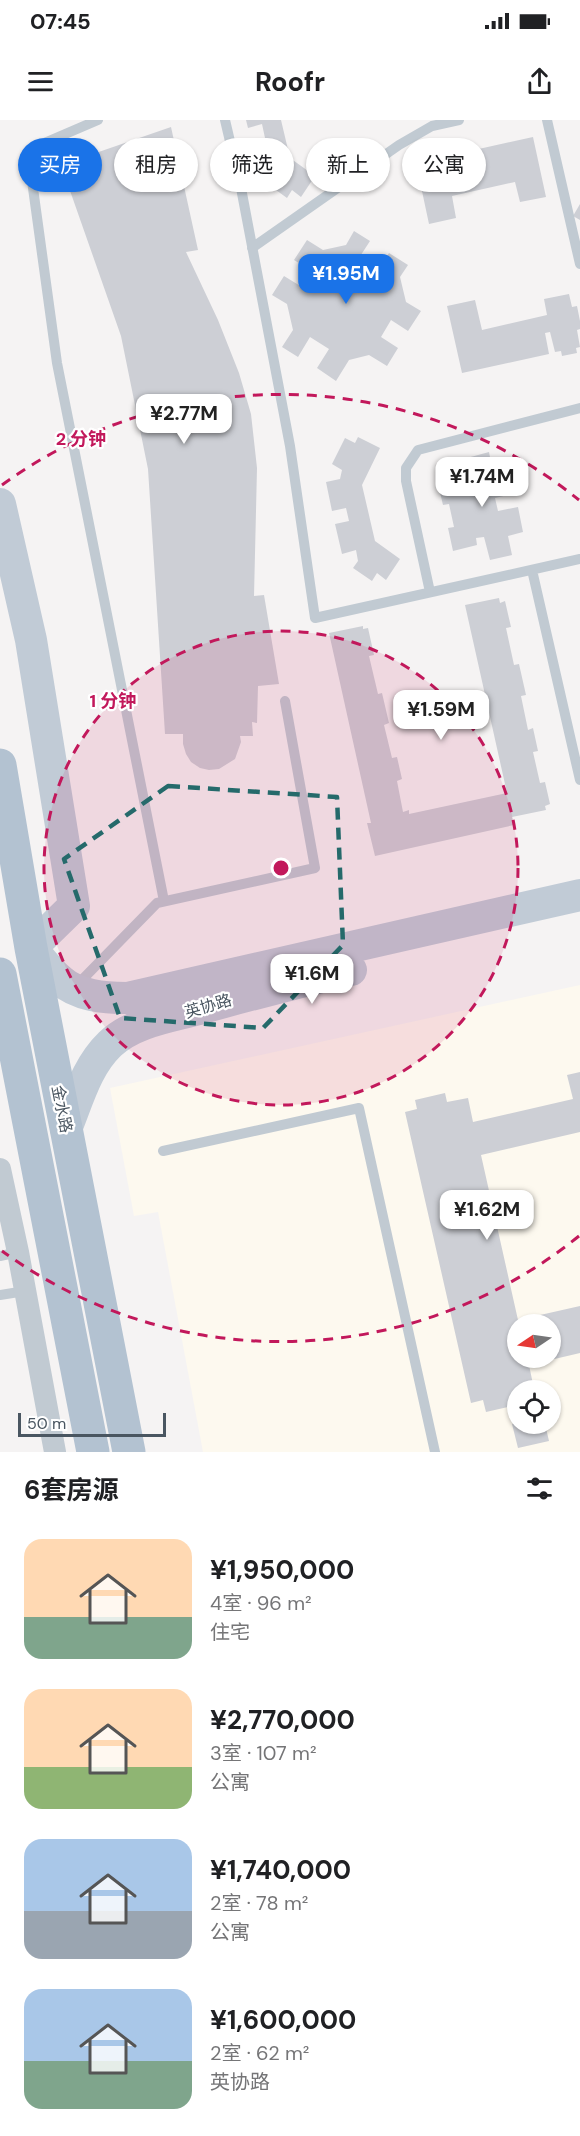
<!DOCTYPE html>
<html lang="zh">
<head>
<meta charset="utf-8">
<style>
  :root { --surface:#fff; --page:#f6f6f6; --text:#202124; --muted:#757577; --accent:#1a73e8 }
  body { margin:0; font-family:"DM Sans","Noto Sans SC",sans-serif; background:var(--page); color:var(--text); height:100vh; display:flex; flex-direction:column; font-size:22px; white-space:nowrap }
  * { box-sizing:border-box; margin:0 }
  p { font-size:20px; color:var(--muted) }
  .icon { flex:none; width:33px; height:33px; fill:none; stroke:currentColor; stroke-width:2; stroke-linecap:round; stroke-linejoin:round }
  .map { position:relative; height:1332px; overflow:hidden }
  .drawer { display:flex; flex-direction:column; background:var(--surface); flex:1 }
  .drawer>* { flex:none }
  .banner { position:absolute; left:18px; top:18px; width:544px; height:54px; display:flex; gap:12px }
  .needle { width:39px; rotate:257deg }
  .fabs { position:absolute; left:507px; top:1194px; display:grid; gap:12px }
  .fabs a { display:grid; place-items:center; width:54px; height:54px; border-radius:50%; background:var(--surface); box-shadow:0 2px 4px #0004; font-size:30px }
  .scale { position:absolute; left:18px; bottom:15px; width:148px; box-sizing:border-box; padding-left:6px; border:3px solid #4a5661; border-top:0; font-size:16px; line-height:21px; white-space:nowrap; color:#4a5661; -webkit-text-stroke:4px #fff; paint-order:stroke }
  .price { position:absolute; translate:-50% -51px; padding:0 14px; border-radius:12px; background:#fff; color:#222; font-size:20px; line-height:39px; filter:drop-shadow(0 2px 3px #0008) }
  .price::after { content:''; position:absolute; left:50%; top:36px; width:18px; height:14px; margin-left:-9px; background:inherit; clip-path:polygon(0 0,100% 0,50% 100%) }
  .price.selected { background:var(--accent); color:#fff }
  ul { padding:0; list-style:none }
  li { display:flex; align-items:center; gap:18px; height:150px; padding:0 24px }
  li span { display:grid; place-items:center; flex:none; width:168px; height:120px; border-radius:18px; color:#555 }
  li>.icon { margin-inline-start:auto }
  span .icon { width:72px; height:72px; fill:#fffc; stroke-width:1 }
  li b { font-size:26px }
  h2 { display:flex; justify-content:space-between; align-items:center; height:72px; padding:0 24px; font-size:26px }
  .tag { padding:0 21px; border-radius:27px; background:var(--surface); box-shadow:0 2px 4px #0004; font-size:21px; line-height:54px }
  .tag.selected { background:var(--accent); color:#fff }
  .status { display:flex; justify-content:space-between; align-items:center; height:42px; padding:0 30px; background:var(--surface); direction:ltr }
  .status svg { height:16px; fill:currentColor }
  header { display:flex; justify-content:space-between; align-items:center; height:78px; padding:0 24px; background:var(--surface); font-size:27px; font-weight:700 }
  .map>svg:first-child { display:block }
  .commercial { fill:#fdf9ef; fill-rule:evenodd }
  .building { fill:#cdcfd5; fill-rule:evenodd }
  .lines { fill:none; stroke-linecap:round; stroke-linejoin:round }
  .lane { stroke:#c1cad2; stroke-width:10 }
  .street { stroke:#c1cad2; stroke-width:22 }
  .secondary { stroke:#c1cbd6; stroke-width:32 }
  .primary { stroke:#b3c2d1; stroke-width:33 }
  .marked { fill:none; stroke:#0f766e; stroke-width:4.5; stroke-dasharray:12 8; stroke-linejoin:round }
  .ring { fill:none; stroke:#c2185b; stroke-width:3; stroke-dasharray:10 8 }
  .labels { text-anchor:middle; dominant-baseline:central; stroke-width:4.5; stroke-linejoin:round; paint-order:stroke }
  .street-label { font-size:16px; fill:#4a5661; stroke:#fff }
  .centre { fill:#c2185b; stroke:#fff; stroke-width:3 }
  .ring-label { font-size:18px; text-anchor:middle; font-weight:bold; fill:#c2185b; stroke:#fff; stroke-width:4.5; stroke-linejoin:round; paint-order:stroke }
</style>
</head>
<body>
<div class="status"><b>07:45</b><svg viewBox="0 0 49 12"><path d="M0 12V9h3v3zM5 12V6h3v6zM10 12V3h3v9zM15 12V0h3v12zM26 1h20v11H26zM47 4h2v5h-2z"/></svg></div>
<header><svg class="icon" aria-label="menu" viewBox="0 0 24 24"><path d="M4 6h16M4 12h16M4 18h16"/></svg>Roofr<svg class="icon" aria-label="share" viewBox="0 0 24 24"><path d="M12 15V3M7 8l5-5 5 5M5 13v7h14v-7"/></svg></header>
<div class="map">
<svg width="580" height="1332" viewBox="0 0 580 1332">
  <rect width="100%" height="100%" fill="#f5f3f3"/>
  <!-- commercial -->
  <path class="commercial" d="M580 865V1332H203L158 1092 134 1096 110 968ZM518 1204H550V1238H518ZM518 1270H550V1304H518Z"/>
  <!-- building -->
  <path class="building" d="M246 0H281L290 38 315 56 301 77 292 70 287 78 269 65 273 57 271 47 257 50 251 21 265 18 262 4 248 8Z
    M171 7 198 130 186 132 218 200 239 253 251 294 257 348 254 476 264 475 279 564 258 566 257 603 252 602 253 616H240L241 622 235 639 219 649 209 650 200 648 191 642 186 634 183 624V614H165L148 349 121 216 61 45Z
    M533 17 546 77 520 82 515 62 452 76 456 98 429 104 416 43Z
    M580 84V100L573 96Z
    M354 111 370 121 359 138 378 150 389 133 408 145 400 157 406 182 421 191 408 211 391 200 381 217 398 228 387 246 369 235 349 240 336 261 317 248 329 229 310 217 298 237 282 227 293 210 287 184 272 175 284 156 302 167 312 151 294 140 307 120 323 130 346 125Z
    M569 174 572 187 577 186 580 201V209L577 210 580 227 576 228 577 233 562 236 561 231 555 232 550 212 545 213 549 234 462 253 447 186 475 180 482 210 547 195 544 179Z
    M358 317 380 328 362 365 375 421 400 439 386 460 377 453 372 461 353 448 358 441 356 430 342 434 335 404 349 401 346 388 332 391 326 362 340 359 342 350 332 344 345 318 355 323Z
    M489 332 493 353 510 349 516 373 495 378 498 391 518 387 523 412 508 416 512 435 490 440 484 417 476 418 477 425 453 431 448 408 454 407 449 384 443 385 438 364 462 358 464 364 472 362 467 338Z
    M499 478 500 483 505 481 511 507 506 508 514 545 519 544 526 575 521 576 528 610 533 608 538 631 533 632 540 663 545 662 550 684 545 686 546 690 512 697 514 705 375 736 367 703H371L329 513 363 506V509L368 508 374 535 369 536 378 574 382 573 389 603 384 605 392 638 397 637 402 659 397 661 403 692 409 690V694L507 673 465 485Z
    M580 952V1012L481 1035 518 1200 580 1186V1233L529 1245 534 1269 518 1270V1273L514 1274 516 1285 486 1292 483 1280 471 1283 405 992 417 989 415 980 445 973 447 982 468 978 473 1002 573 979 567 955ZM518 1204H550V1238H518Z
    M518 1303 545 1304 549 1321 518 1328 512 1304Z"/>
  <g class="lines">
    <!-- lane -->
    <path class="lane" d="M98 0 35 27 29 39 57 243 164 781
      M225 0 241 68 290 326 315 498 580 439
      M547 0 580 144
      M252 128 399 25 432 6 459 0
      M532 450 580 660
      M430 472 406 361V348L418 330 580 288
      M77 865 157 783 315 748 285 581
      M163 1031 359 988 435 1332
      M0 1136 18 1132
      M0 1175 25 1171"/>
    <!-- street -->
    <path class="street" d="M0 1049 18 1132 55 1332"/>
    <!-- secondary -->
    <path class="secondary" d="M0 384 31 520 74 786 31 828C41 839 49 851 60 860 78 876 104 878 127 878L580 775
      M66 1009C78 980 86 947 110 924 133 902 169 897 199 889 249 875 300 862 351 850"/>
    <!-- primary -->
    <path class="primary" d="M0 645 31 828 129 1332
      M0 854 93 1332"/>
  </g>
  <!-- marked area -->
  <path class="marked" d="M168 666 337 677 343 825 263 908 120 898 64 739Z"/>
  <!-- distance rings -->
  <circle cx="281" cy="748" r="237" fill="#c2185b" fill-opacity=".12"/>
  <g class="ring">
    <circle cx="281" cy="748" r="237"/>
    <path d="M579 1116A474 474 0 0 1 2 1131M2 365A474 474 0 0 1 579 380"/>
  </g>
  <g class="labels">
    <!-- street labels -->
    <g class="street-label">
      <text transform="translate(208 886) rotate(-16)">英协路</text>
      <text transform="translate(62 989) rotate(79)">金水路</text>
    </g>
  </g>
  <circle cx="281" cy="748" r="9" class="centre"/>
  <g class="ring-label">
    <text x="81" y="325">2 分钟</text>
    <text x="113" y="587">1 分钟</text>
  </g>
</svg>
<div class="fabs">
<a><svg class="needle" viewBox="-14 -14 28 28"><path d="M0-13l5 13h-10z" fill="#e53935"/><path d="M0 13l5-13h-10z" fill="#757577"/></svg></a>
<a><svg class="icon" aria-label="locate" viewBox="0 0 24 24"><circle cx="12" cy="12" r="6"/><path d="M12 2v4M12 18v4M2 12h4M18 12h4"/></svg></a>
</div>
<div class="scale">50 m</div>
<b class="price selected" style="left:346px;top:185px">¥1.95M</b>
<b class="price" style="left:184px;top:325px">¥2.77M</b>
<b class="price" style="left:482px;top:388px">¥1.74M</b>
<b class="price" style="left:441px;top:621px">¥1.59M</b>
<b class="price" style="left:312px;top:885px">¥1.6M</b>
<b class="price" style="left:487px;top:1121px">¥1.62M</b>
<div class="banner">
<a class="tag selected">买房</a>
<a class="tag">租房</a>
<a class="tag">筛选</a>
<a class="tag">新上</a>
<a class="tag">公寓</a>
</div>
</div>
<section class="drawer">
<h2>6套房源<svg class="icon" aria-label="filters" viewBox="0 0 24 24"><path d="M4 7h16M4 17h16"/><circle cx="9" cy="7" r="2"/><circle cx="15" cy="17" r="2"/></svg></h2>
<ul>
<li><span style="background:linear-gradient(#ffd9b3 65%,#7fa58c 0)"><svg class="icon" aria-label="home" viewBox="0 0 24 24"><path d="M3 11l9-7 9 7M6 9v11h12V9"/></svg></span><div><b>¥1,950,000</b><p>4室 · 96 m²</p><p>住宅</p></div></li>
<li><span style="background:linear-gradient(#ffd9b3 65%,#8fb573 0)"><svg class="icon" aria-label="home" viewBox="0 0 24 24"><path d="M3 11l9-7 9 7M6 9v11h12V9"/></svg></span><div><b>¥2,770,000</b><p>3室 · 107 m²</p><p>公寓</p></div></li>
<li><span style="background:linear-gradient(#a9c7e8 60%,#9aa5b1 0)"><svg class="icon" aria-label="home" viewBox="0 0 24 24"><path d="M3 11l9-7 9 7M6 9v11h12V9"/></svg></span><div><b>¥1,740,000</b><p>2室 · 78 m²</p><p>公寓</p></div></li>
<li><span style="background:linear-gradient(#a9c7e8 60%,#7fa58c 0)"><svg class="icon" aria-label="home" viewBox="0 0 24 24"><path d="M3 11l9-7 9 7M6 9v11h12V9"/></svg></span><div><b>¥1,600,000</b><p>2室 · 62 m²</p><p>英协路</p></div></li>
</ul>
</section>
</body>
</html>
